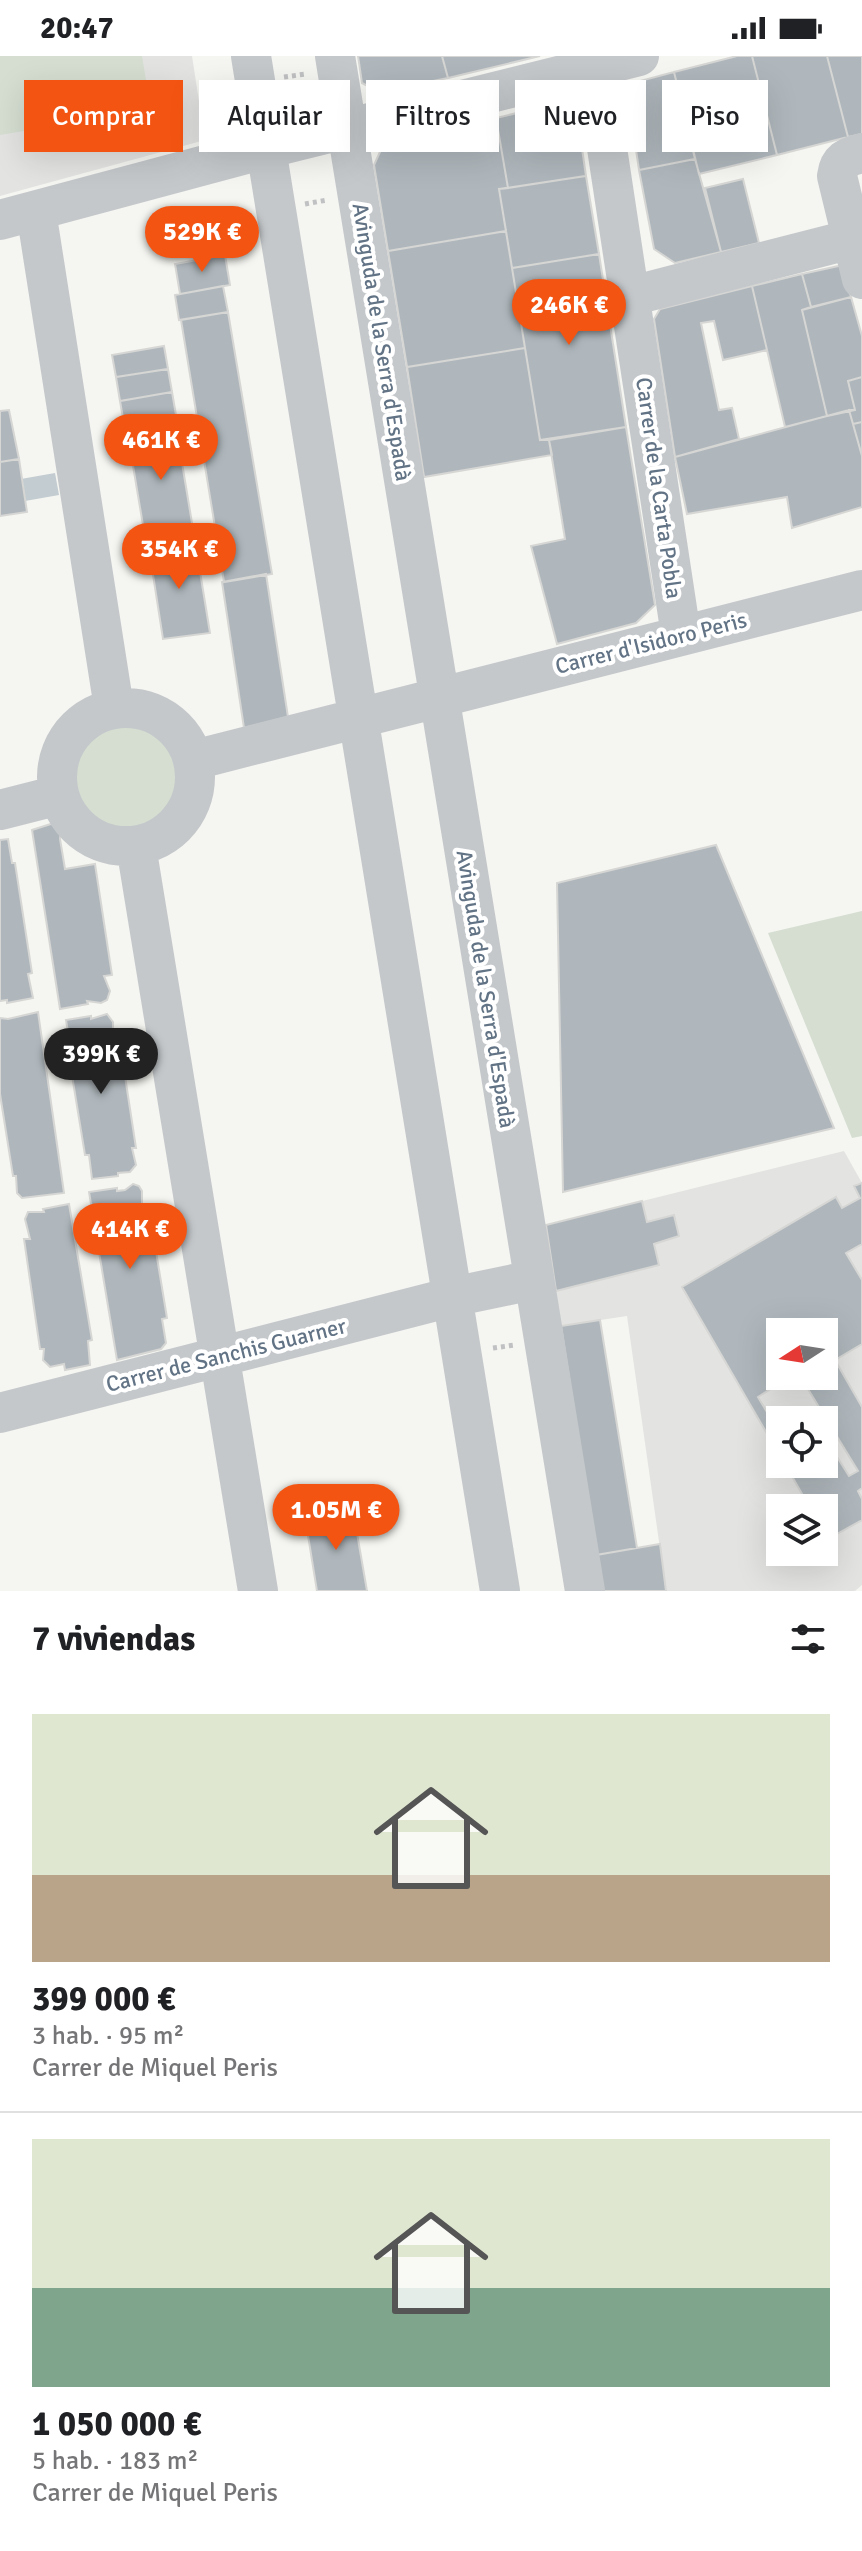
<!DOCTYPE html>
<html lang="es">
<head>
<meta charset="utf-8">
<style>
  :root { --surface:#fff; --page:#f6f6f6; --text:#202124; --muted:#757577; --line:#e0e0e0; --accent:#f45412 }
  body { margin:0; font-family:Signika,sans-serif; background:var(--page); color:var(--text); height:100vh; display:flex; flex-direction:column; font-size:30px; white-space:nowrap }
  * { box-sizing:border-box; margin:0 }
  p { font-size:26px; color:var(--muted) }
  .icon { flex:none; width:44px; height:44px; fill:none; stroke:currentColor; stroke-width:2; stroke-linecap:round; stroke-linejoin:round }
  .map { position:relative; height:1535px; overflow:hidden }
  .side { display:flex; flex-direction:column; background:var(--surface); flex:1 }
  .side>* { flex:none }
  .hud { position:absolute; left:24px; top:24px; width:814px; height:72px; display:flex; gap:16px }
  .needle { width:52px; rotate:258deg }
  .controls { position:absolute; left:766px; top:1262px; display:grid; gap:16px }
  .controls a { display:grid; place-items:center; width:72px; height:72px; border-radius:0px; background:var(--surface); box-shadow:0 8px 32px #0002; font-size:40px }
  .price { position:absolute; translate:-50% -68px; padding:0 18px; border-radius:28px; background:var(--accent); color:#fff; font-size:26px; line-height:52px; filter:drop-shadow(0 2px 4px #0008) }
  .price::after { content:''; position:absolute; left:50%; top:48px; width:24px; height:18px; margin-left:-12px; background:inherit; clip-path:polygon(0 0,100% 0,50% 100%) }
  .price.selected { background:#222; color:#fff }
  ul { padding:0; list-style:none }
  li { display:grid; align-content:center; gap:16px; height:424px; padding:0 32px }
  li+li { border-top:2px solid var(--line) }
  li span { display:grid; place-items:center; height:248px; border-radius:0px; color:#555 }
  li>.icon { margin-inline-start:auto }
  span .icon { width:144px; height:144px; fill:#fffc; stroke-width:1 }
  li b { font-size:34px }
  h2 { display:flex; justify-content:space-between; align-items:center; height:96px; padding:0 32px; font-size:34px }
  .tag { padding:0 28px; border-radius:0px; background:var(--surface); box-shadow:0 8px 32px #0002; font-size:28px; line-height:72px }
  .tag.selected { background:var(--accent); color:#fff }
  .status { display:flex; justify-content:space-between; align-items:center; height:56px; padding:0 40px; background:var(--surface); direction:ltr }
  .status svg { height:22px; fill:currentColor }
  .map>svg:first-child { display:block }
  .built { fill:#e3e4e2; fill-rule:evenodd }
  .green { fill:#d5ded1 }
  .water { fill:#c2ccd1 }
  .building { fill:#afb7bc; stroke:#d6d6d4; stroke-width:2 }
  .lines { fill:none; stroke-linecap:round; stroke-linejoin:round }
  .path { stroke:#c0c1c3; stroke-width:5; stroke-dasharray:4 4; stroke-linecap:butt }
  .minor { stroke:#c4c8cb; stroke-width:40 }
  .labels { text-anchor:middle; dominant-baseline:central; stroke-width:8; stroke-linejoin:round; paint-order:stroke }
  .street-label { font-size:22px; fill:#617385; stroke:#fff }
</style>
</head>
<body>
<div class="status"><b>20:47</b><svg viewBox="0 0 49 12"><path d="M0 12V9h3v3zM5 12V6h3v6zM10 12V3h3v9zM15 12V0h3v12zM26 1h20v11H26zM47 4h2v5h-2z"/></svg></div>
<div class="map">
<svg width="862" height="1535" viewBox="0 0 862 1535">
  <rect width="100%" height="100%" fill="#f5f5f1"/>
  <!-- built -->
  <path class="built" d="M0 0H192L205 84 0 140Z
    M844 1095 862 1127V1529L855 1535H666L627 1260 561 1270 546 1169ZM780 1276H824V1320H780ZM780 1364H824V1408H780ZM780 1452H824V1496H780Z"/>
  <!-- green -->
  <path class="green" d="M0 0H142L151 54 0 79Z
    M71 721a56 56 0 1 1 112 0a56 56 0 1 1-112 0Z
    M862 855V1080L852 1082 768 877Z"/>
  <!-- water -->
  <path class="water" d="M55 417 59 439 25 445 21 423Z"/>
  <!-- building -->
  <path class="building" d="M358 0H442L448 22 379 36 362 27Z
    M442 0H540L448 22Z
    M737 0H752L777 99 699 118 674 16Z
    M752 0H827L848 81 777 99Z
    M827 0H862V78L848 81Z
    M674 16 695 103 639 114 629 47 640 25Z
    M559 47 577 58 586 120 508 132 496 62Z
    M496 62 508 132 499 133 506 175 388 195 374 109 385 85Z
    M695 103 721 196 675 207 654 193 639 114Z
    M586 120 599 198 512 212 499 133Z
    M743 123 759 187 721 196 705 132Z
    M506 175 525 292 407 311 388 195Z
    M599 198 626 371 540 384 512 212Z
    M225 199 230 229 180 238 175 208Z
    M843 209 851 241 811 251 802 218Z
    M802 218 811 251 802 254 827 360 785 371 752 230Z
    M223 230 228 256 179 264 175 239Z
    M752 230 767 294 723 304 714 265 701 267 719 354 732 352 739 383 675 401 654 263 660 253Z
    M851 241 862 280V321L848 325 855 354 827 360 802 254Z
    M228 256 272 518 224 526 181 264Z
    M164 290 168 313 116 321 112 299Z
    M525 292 540 384H549L552 399 424 421 407 311Z
    M168 313 172 336 120 345 116 321Z
    M862 321V366L853 368 849 354H855L848 325Z
    M172 336 176 359 124 368 120 345Z
    M9 354 19 403 0 406V355Z
    M849 354 862 400V451L792 472 787 441 687 458 675 401Z
    M174 359 195 485 147 493 126 368Z
    M862 366V400L853 368Z
    M626 371 655 549 636 567 557 588 531 490 565 483 549 384Z
    M19 403 27 456 0 460V406Z
    M195 485 210 577 163 583 149 493Z
    M266 518 288 661 244 672 222 526Z
    M54 767 61 775 60 783 65 813 95 808 112 919 104 920 110 935 107 944 101 947 87 945 88 948 60 953 32 774Z
    M8 783 12 807H15L32 917 28 918 33 942 7 947V944L0 945V784Z
    M716 789 834 1072 563 1136 557 827Z
    M38 956 64 1137 22 1142 17 1137 16 1120H13L0 1038V962L8 963Z
    M107 958 113 966V982L119 981 136 1092H132L136 1109 130 1116 118 1117V1120L92 1123 89 1099H85L67 989 70 988 66 964 91 960V963Z
    M862 1127V1188L846 1197 862 1224V1288L835 1304 862 1351V1432L858 1435 862 1443V1464L828 1483 824 1476V1452H810L785 1408H797L802 1415 814 1408H824V1402L834 1396 849 1420 858 1415 800 1320H824V1276H780V1320H791L758 1341 780 1378V1400L682 1231 836 1141 842 1152 860 1142 854 1130Z
    M133 1128 139 1130 142 1135V1153H149L167 1262 162 1263 166 1287 161 1293 117 1304 89 1136 117 1132V1135L125 1134Z
    M642 1145 647 1166 674 1159 679 1180 654 1188 659 1209 556 1235 546 1169Z
    M69 1148 92 1284 88 1285 90 1309 65 1314 64 1308 50 1311 43 1304 44 1293H40L24 1183H30L25 1163 28 1156H44L43 1153Z
    M600 1264 637 1492 596 1499 561 1270Z
    M353 1454 367 1535H317L305 1461Z
    M660 1488 666 1535H602L596 1499Z"/>
  <g class="lines">
    <!-- path -->
    <path class="path" d="M284 21 306 18
      M305 148 327 144
      M493 1292 515 1289"/>
    <!-- minor -->
    <path class="minor" d="M251 0 500 1535
      M335 0 585 1535
      M593 0 681 579
      M862 97C847 101 839 104 837 120L862 223
      M36 155 114 652
      M0 164 265 93 639 0
      M631 240 852 183
      M57 721a69 69 0 1 1 138 0a69 69 0 1 1-138 0Z
      M194 704 862 534
      M0 754 59 739
      M136 790 258 1535
      M0 1357 452 1241 533 1224"/>
  </g>
  <g class="labels">
    <!-- street labels -->
    <g class="street-label">
      <text transform="translate(382 286) rotate(81)">Avinguda de la Serra d'Espadà</text>
      <text transform="translate(659 432) rotate(82)">Carrer de la Carta Pobla</text>
      <text transform="translate(651 587) rotate(-14)">Carrer d'Isidoro Peris</text>
      <text transform="translate(486 933) rotate(81)">Avinguda de la Serra d'Espadà</text>
      <text transform="translate(226 1299) rotate(-14)">Carrer de Sanchis Guarner</text>
    </g>
  </g>
</svg>
<div class="controls">
<a><svg class="needle" viewBox="-14 -14 28 28"><path d="M0-13l5 13h-10z" fill="#e53935"/><path d="M0 13l5-13h-10z" fill="#757577"/></svg></a>
<a><svg class="icon" aria-label="locate" viewBox="0 0 24 24"><circle cx="12" cy="12" r="6"/><path d="M12 2v4M12 18v4M2 12h4M18 12h4"/></svg></a>
<a><svg class="icon" aria-label="layers" viewBox="0 0 24 24"><path d="M12 4l9 5-9 5-9-5zM3 14l9 5 9-5"/></svg></a>
</div>
<b class="price" style="left:202px;top:218px">529K €</b>
<b class="price" style="left:569px;top:291px">246K €</b>
<b class="price" style="left:161px;top:426px">461K €</b>
<b class="price" style="left:179px;top:535px">354K €</b>
<b class="price selected" style="left:101px;top:1040px">399K €</b>
<b class="price" style="left:130px;top:1215px">414K €</b>
<b class="price" style="left:336px;top:1496px">1.05M €</b>
<div class="hud">
<a class="tag selected">Comprar</a>
<a class="tag">Alquilar</a>
<a class="tag">Filtros</a>
<a class="tag">Nuevo</a>
<a class="tag">Piso</a>
</div>
</div>
<section class="side">
<h2>7 viviendas<svg class="icon" aria-label="filters" viewBox="0 0 24 24"><path d="M4 7h16M4 17h16"/><circle cx="9" cy="7" r="2"/><circle cx="15" cy="17" r="2"/></svg></h2>
<ul>
<li><span style="background:linear-gradient(#dfe7d0 65%,#b9a48a 0)"><svg class="icon" aria-label="home" viewBox="0 0 24 24"><path d="M3 11l9-7 9 7M6 9v11h12V9"/></svg></span><div><b>399 000 €</b><p>3 hab. · 95 m²</p><p>Carrer de Miquel Peris</p></div></li>
<li><span style="background:linear-gradient(#dfe7d0 60%,#7fa58c 0)"><svg class="icon" aria-label="home" viewBox="0 0 24 24"><path d="M3 11l9-7 9 7M6 9v11h12V9"/></svg></span><div><b>1 050 000 €</b><p>5 hab. · 183 m²</p><p>Carrer de Miquel Peris</p></div></li>
</ul>
</section>
</body>
</html>
